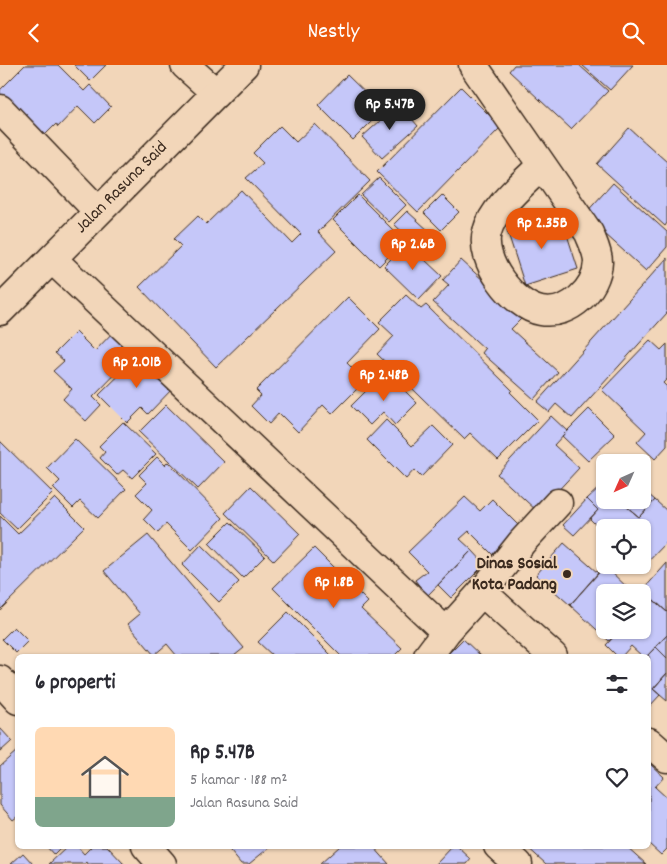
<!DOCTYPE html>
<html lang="id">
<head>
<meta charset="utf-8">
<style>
  :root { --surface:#fff; --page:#f7f7f7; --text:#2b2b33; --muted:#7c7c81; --line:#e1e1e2; --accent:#ea580c }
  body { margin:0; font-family:Dekko,sans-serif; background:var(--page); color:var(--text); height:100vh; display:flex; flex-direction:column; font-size:19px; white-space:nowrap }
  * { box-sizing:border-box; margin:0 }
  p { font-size:16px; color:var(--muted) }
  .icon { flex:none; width:28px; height:28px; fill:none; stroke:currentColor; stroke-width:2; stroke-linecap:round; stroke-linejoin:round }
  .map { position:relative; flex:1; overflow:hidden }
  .drawer { position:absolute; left:15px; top:589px; width:636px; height:195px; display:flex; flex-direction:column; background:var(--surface); border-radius:8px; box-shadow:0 1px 4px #0004 }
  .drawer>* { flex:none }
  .needle { width:32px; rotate:225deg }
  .controls { position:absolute; left:596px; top:389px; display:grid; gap:10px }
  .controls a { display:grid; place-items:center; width:55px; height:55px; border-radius:8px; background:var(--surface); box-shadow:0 1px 4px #0004; font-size:25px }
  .price { position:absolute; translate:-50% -42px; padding:0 11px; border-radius:18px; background:var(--accent); color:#fff; font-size:16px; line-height:32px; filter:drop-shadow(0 1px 2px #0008) }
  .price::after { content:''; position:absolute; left:50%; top:30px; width:15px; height:11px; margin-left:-8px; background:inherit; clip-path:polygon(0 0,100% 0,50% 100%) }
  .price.selected { background:#222; color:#fff }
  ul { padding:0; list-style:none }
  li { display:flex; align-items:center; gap:15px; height:125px; padding:0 20px }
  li+li { border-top:1px solid var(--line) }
  li span { display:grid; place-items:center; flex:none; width:140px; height:100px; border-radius:8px; color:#555 }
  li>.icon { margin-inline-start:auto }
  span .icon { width:60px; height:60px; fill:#fffc; stroke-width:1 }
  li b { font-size:21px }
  h2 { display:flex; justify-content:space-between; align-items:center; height:60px; padding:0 20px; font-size:21px }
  header { display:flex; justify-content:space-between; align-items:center; height:65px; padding:0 20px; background:var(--accent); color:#fff; font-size:22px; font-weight:600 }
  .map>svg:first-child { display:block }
  .building { fill:#c5c7f9; stroke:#3b2a1e }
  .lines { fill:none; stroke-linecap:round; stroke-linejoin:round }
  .minor-casing { stroke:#3b2a1e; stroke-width:31 }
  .major-casing { stroke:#3b2a1e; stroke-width:31 }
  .minor { stroke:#f2d6b9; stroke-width:28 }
  .major { stroke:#f2d6b9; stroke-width:28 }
  .poi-dot { fill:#3b2a1e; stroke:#f2d6b9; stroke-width:2 }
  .labels { text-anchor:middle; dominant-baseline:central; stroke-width:4; stroke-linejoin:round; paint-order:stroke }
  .street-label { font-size:18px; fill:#3b2a1e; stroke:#f2d6b9 }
  .poi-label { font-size:18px; font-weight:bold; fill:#3b2a1e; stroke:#f2d6b9; text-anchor:end }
</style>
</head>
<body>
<header><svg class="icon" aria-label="back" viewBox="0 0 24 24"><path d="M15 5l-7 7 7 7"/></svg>Nestly<svg class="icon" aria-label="search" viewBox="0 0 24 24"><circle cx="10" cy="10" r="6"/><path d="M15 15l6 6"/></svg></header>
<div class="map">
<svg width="667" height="799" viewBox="0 0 667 799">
  <rect width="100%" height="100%" fill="#f2d6b9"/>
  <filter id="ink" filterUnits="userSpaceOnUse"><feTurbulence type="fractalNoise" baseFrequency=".02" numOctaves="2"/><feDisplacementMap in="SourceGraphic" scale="10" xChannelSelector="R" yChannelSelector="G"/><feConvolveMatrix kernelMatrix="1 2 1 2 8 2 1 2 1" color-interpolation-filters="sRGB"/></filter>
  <g filter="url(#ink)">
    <!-- building -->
    <path class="building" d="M25 0H58L84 26 90 20 111 42 95 58 78 41 58 62 56 59 38 77 0 39V25Z
      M74 0H106L90 16Z
      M514 0H579L608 26 571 64 509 6Z
      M582 0H633L610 25Z
      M347 10 383 45 353 75 318 40Z
      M461 22 501 62 418 147 377 107Z
      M399 39 418 61 382 93 362 72Z
      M315 59 370 116 318 167 336 186 216 302 139 222 181 181 174 174 198 151 206 159 241 125 292 178 301 169 246 113 263 98 253 88 280 61 296 77Z
      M629 63 667 97V158L665 161 597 99Z
      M379 113 406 140 389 157 361 130Z
      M613 118 667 167V182L646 206 584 150Z
      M358 130 404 176 379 201 333 155Z
      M442 130 459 147 441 165 424 148Z
      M407 146 429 166 416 180 394 159Z
      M560 148 578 204 525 221 507 165Z
      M407 178 442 211 419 235 384 201Z
      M667 193V248L572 353 556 339 549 347 537 337Z
      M461 195 523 252 511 264 558 307 534 334 482 288 485 284 433 237 449 220 443 215Z
      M406 230 421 244 426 240 512 325 510 327 538 355 498 395 470 368 464 374 377 289 394 271 379 257Z
      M348 232 380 264 347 298 365 316 332 349 323 340 298 367 279 348 269 359 251 341 261 330 256 325Z
      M116 264 138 286 93 332 101 340 86 356 63 334 72 324 53 306 64 296 55 288 76 267 95 286Z
      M650 275 661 285 667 279V314L663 318 667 322V381L655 394 637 377 646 367 602 325Z
      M142 288 175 321 148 349 142 343 127 358 99 330Z
      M382 310 399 326 402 323 417 338 395 360 383 347 370 360 351 341Z
      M166 340 224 397 198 424 139 367Z
      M589 344 615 370 588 396 562 371Z
      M551 351 567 366 554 380 579 403 538 447 497 409Z
      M386 355 412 381 433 361 452 380 421 412 414 405 406 414 367 375Z
      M123 357 156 389 132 413 123 405 117 410 100 393 105 387 99 381Z
      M75 374 126 424 98 453 80 436 73 443 53 423 60 416 47 403Z
      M0 376 53 428 17 464 0 448Z
      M157 392 165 400 168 397 223 453 192 485 166 459 158 468 144 454 152 445 136 429 147 418 139 410Z
      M602 420 605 422V435H619L639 452 655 435 667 446V477L641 504 637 500H642V462H605V469L590 454 598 445 587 434Z
      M251 421 300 469 274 496 225 448Z
      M642 424 655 435 639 452 619 435H642Z
      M465 432 480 446 492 434 520 462 493 490 469 466 460 474 472 485 427 531 415 515 427 506 408 487Z
      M55 433 84 462 0 545V451L18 469Z
      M587 434 598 445 574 470 563 460Z
      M230 457 265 491 243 513 209 478Z
      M148 470 244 583 234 591H177L167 579 154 590 128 559 140 549 104 506Z
      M564 478 598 508 570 540 536 510Z
      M201 480 239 517 219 537 182 500Z
      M314 483 368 537 361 544 402 583 394 591H341L273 523Z
      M472 485 485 499 451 533 438 520Z
      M667 498V547L643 525Z
      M605 501 633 528H605V565H620L609 576 570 540Z
      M650 532 667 547V570L647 591H642L631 581 622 591H617L606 580 620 565H642V540Z
      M288 547 332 591H273L258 577Z
      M14 562 28 576 16 588 2 574Z
      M667 570V593L656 582Z
      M463 574 481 591H446Z
      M656 582 667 593V608L653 624 660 630 649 642V591H647Z
      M667 608V636L653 624Z
      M0 663 12 676 0 687Z
      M18 685V751L13 755 0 740V701Z
      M649 698 664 712 655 722 667 733V784L661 790 649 779Z
      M46 781H63L54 790Z
      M68 781H77L84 789 92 781H107L124 799H88L87 797 85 799H49Z
      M226 781H271L249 799H241Z
      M340 781H373L389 799H320Z
      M453 781H457L471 794 467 799H436Z
      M526 781H626L646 799H546Z
      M23 788 33 799H11Z"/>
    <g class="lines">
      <defs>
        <path id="minor" d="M185 0 216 28
          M473 0 589 168C592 176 598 187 598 197 597 224 569 251 541 246 513 241 479 195 487 167 493 143 525 117 542 100
          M0 44 98 146
          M52 194 446 567
          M482 527 522 477 558 438
          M428 591 446 567 482 527 553 591
          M0 615 18 635
          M649 677 667 693
          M146 781 162 799
          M498 781 518 799"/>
        <path id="major" d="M0 246 244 0"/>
      </defs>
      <!-- minor casing -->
      <use href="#minor" class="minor-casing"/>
      <!-- major casing -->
      <use href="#major" class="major-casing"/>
      <!-- minor -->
      <use href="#minor" class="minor"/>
      <!-- major -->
      <use href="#major" class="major"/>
    </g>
  </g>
  <!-- markers -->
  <circle class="poi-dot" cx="567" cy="509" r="5"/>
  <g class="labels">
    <!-- street labels -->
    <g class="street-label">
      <text transform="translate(122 123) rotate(-45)">Jalan Rasuna Said</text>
    </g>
    <!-- poi labels -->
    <g class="poi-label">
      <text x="557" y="499">Dinas Sosial<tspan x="557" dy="21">Kota Padang</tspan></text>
    </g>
  </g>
</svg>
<div class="controls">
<a><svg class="needle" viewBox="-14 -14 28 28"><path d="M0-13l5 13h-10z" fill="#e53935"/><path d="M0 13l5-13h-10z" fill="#7c7c81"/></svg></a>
<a><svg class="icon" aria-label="locate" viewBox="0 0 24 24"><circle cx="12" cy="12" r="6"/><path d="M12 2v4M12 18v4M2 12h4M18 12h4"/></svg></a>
<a><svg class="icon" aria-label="layers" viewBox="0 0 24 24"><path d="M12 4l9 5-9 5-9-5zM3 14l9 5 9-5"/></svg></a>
</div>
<b class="price selected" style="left:390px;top:66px">Rp 5.47B</b>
<b class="price" style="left:542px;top:185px">Rp 2.35B</b>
<b class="price" style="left:413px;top:206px">Rp 2.6B</b>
<b class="price" style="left:137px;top:324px">Rp 2.01B</b>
<b class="price" style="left:384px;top:337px">Rp 2.48B</b>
<b class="price" style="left:334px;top:544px">Rp 1.8B</b>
<section class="drawer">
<h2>6 properti<svg class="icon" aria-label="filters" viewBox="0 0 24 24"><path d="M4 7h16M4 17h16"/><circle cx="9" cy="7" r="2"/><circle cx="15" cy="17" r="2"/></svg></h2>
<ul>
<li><span style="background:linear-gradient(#ffd9b3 70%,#7fa58c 0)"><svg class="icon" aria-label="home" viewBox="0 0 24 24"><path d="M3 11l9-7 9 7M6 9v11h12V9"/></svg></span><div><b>Rp 5.47B</b><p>5 kamar · 188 m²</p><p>Jalan Rasuna Said</p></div><svg class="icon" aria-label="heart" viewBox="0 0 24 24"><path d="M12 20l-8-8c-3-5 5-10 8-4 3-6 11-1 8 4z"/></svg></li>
</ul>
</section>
</div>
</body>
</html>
